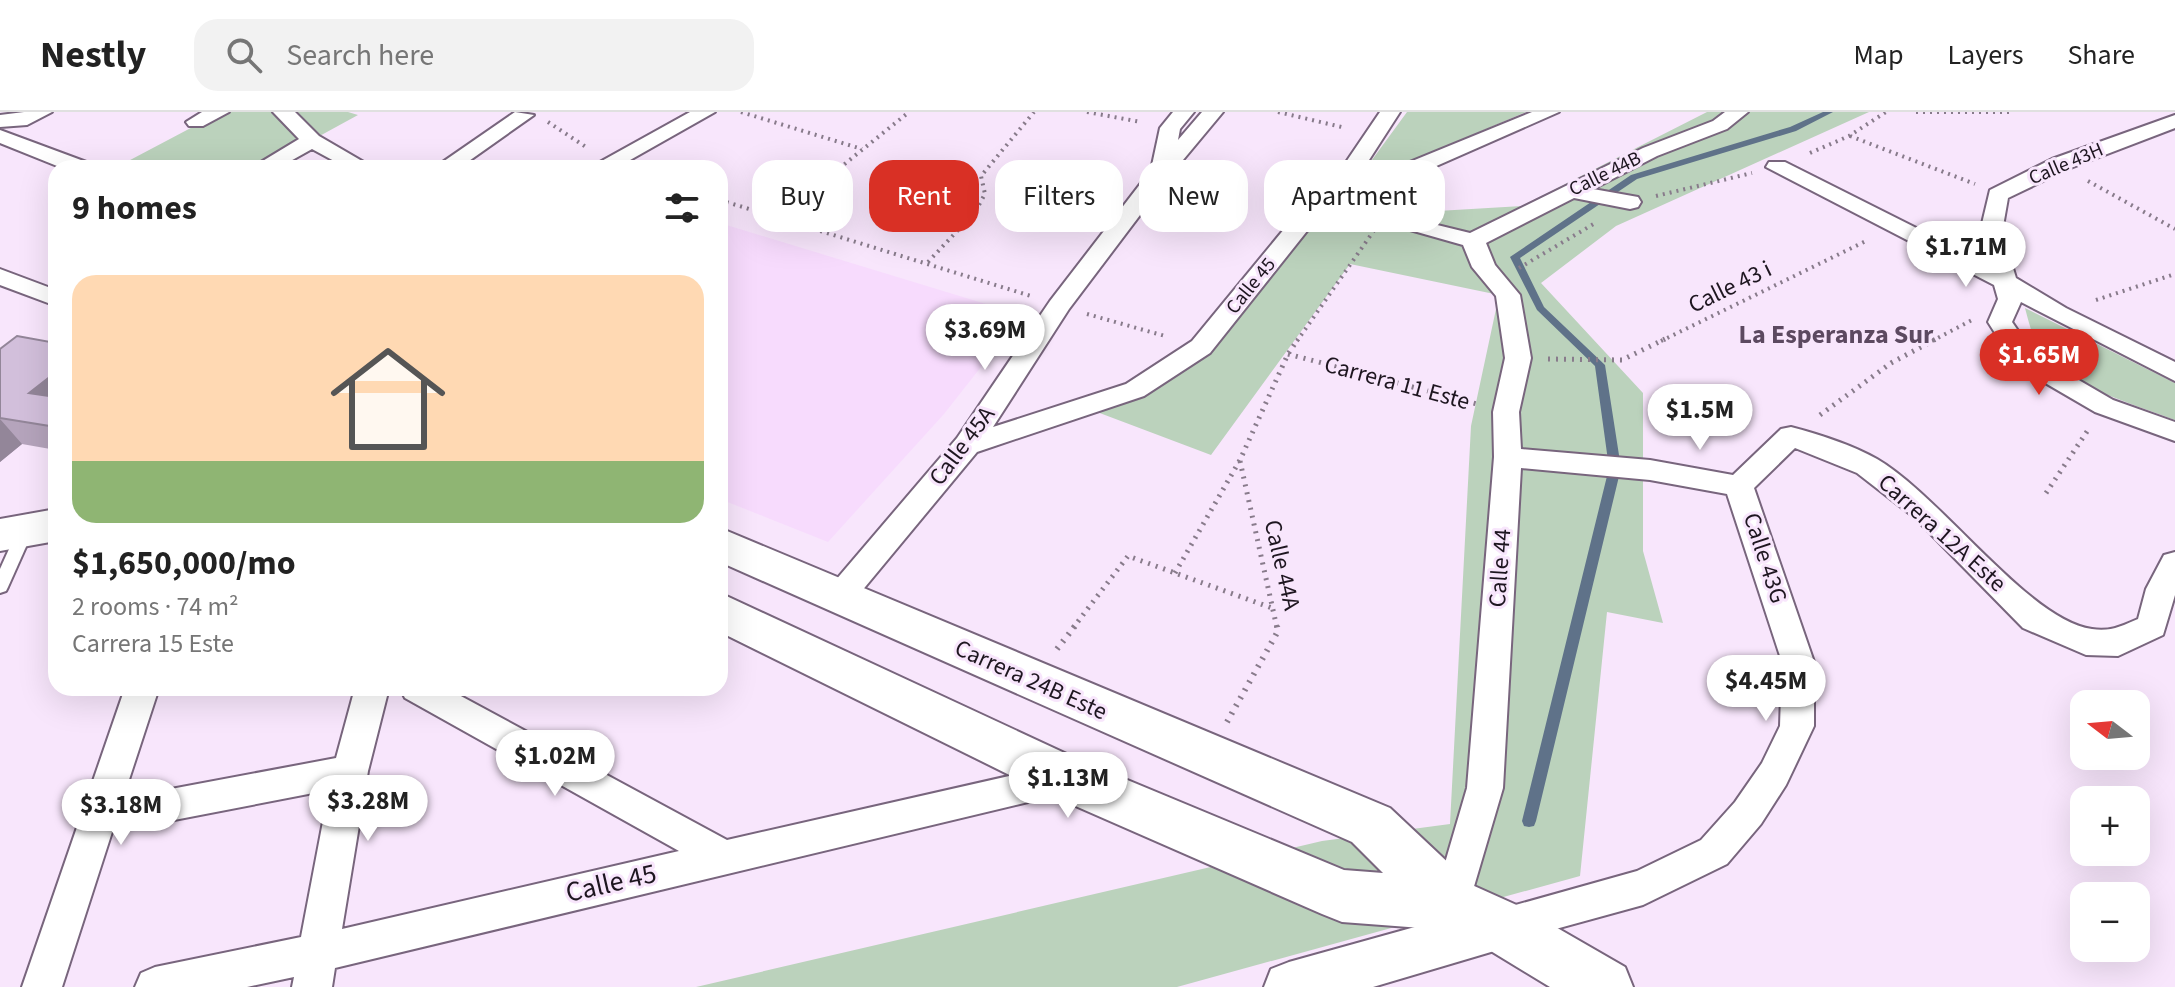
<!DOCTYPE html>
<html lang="en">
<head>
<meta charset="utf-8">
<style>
  :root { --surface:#fff; --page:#f2f2f2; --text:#222; --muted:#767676; --line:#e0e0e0; --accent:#d93025 }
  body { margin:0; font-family:"Source Sans 3",sans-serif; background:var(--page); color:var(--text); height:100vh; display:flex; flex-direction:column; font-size:30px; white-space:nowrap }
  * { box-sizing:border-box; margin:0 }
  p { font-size:26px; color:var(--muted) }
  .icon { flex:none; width:44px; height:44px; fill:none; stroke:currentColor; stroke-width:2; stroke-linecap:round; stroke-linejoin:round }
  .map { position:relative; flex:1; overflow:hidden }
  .drawer { position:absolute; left:48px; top:48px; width:680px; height:536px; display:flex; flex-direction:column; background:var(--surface); border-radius:24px; box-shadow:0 8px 32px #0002 }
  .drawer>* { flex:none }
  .guide { position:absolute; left:752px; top:48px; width:760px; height:72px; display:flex; gap:16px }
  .needle { width:52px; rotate:286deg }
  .fabs { position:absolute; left:2070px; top:578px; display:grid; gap:16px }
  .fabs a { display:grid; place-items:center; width:80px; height:80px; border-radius:16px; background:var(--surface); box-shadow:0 8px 32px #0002; font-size:40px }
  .price { position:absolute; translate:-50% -68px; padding:0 18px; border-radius:28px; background:#fff; color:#222; font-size:26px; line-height:52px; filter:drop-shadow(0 2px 4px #0008) }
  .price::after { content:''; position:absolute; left:50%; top:48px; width:24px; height:18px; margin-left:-12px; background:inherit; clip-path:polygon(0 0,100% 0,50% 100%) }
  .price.active { background:var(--accent); color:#fff }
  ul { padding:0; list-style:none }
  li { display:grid; align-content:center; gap:16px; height:424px; padding:0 24px }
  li+li { border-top:2px solid var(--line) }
  li span { display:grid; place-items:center; height:248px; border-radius:24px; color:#555 }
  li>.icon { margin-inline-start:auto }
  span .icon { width:144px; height:144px; fill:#fffc; stroke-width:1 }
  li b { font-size:34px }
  h2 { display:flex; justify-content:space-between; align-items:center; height:96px; padding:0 24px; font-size:34px }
  .tag { padding:0 28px; border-radius:24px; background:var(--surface); box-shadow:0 8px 32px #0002; font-size:28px; line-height:72px }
  .tag.active { background:var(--accent); color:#fff }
  header { display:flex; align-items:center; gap:48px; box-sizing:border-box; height:112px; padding:0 40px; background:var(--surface); border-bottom:2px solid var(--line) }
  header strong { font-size:38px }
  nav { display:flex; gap:44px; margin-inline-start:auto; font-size:28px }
  .search { width:560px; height:72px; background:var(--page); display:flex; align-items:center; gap:20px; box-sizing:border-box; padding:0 28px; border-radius:24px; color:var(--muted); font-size:30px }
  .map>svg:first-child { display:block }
  .built { fill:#f7dbfd }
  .green { fill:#bbd2bc }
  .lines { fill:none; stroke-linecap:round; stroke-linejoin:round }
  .stream { fill:#5f7289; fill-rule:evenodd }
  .service-casing { stroke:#78657d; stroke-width:4 }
  .minor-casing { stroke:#78657d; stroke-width:4 }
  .tertiary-casing { stroke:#78657d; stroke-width:4 }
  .secondary-casing { stroke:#78657d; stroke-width:4 }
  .path-far2 { stroke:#887b8b; stroke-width:4; stroke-dasharray:2 5; stroke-linecap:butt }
  .path-far1 { stroke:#887b8b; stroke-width:5; stroke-dasharray:2 6; stroke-linecap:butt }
  .path { stroke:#887b8b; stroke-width:6; stroke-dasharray:2 7; stroke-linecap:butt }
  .service { fill:#fff; fill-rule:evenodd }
  .minor { fill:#fff; fill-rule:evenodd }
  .tertiary { fill:#fff; fill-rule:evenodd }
  .secondary { fill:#fff; fill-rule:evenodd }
  .wall { fill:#b5a4bc }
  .shaded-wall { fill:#938699 }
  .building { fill:#d2bfdb; stroke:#938699; stroke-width:2 }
  .labels { text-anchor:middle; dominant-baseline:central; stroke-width:6; stroke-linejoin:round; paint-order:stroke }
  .far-street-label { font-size:20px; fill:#1e1620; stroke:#f8e6fc }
  .street-label { font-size:24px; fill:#1e1620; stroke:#f8e6fc }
  .neighbourhood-label { font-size:26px; font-weight:bold; fill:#5c4960; stroke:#f8e6fc }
  .near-street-label { font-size:28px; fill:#1e1620; stroke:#f8e6fc }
</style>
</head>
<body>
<header>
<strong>Nestly</strong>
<div class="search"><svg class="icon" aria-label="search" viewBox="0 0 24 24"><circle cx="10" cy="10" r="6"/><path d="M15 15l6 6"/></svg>Search here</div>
<nav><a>Map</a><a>Layers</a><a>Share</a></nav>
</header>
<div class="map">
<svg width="2175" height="875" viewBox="0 0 2175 875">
  <rect width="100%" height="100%" fill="#f8e6fc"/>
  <!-- built -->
  <path class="built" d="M720 111 1022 203 944 302 828 430 720 387Z"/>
  <!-- green -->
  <path class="green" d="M221 0H348L358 3 261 56H115Z
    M1407 0H1526L1388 59 1369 52Z
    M1707 0H1869L1616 114 1541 171 1643 281V439L1663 511 1607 500 1580 764 1177 875H696L1322 729 1450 712 1471 314 1499 183 1350 152 1211 343 1097 300 1144 282 1352 66 1369 74 1370 103 1522 94Z
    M2025 196 2175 271V308C2143 296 2074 274 2051 252 2035 237 2030 215 2025 196Z"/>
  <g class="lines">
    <!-- stream -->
    <path class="stream" d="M1823 0H1833L1796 19 1637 67 1520 146 1544 195 1605 253 1621 356 1536 709 1534 714 1529 715 1524 714 1522 709 1609 356 1595 254 1537 198 1510 145 1631 63 1790 15Z"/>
    <defs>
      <path id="service" d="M25 413 33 419 8 475 6 479 0 481V457L19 415Z"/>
      <path id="minor" d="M24 0H52L27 13 0 15V3Z
        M202 0H229L203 14H189L186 10Z
        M273 0H295L319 24 374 56H347L312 37 278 56H251L299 27Z
        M515 0 534 3 459 56H434Z
        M690 0H715L616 56H589Z
        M1173 0H1194L1180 17 1178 28 1202 0H1223L1168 66 1069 197 993 315 1126 272 1192 229 1299 99 1344 53 1380 0H1400L1360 62 1315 109 1210 241 1144 284 977 340 851 492 840 496 829 492 824 484 829 476 957 326 1050 189 1151 58 1160 16Z
        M1532 0H1559L1391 74 1387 86 1429 111 1470 121 1643 36 1713 9 1725 0H1748L1727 17 1657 44 1593 77 1638 85 1641 90 1638 95 1630 97 1574 86 1486 131 1495 153 1520 183 1531 246 1519 300 1521 337 1650 348 1733 363 1781 317 1791 315C1818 322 1852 333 1877 347 1941 384 2029 509 2092 517 2110 520 2122 514 2138 507L2146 477 2164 443 2175 440V483L2163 523 2118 544 2086 543 2023 516 1915 406 1857 361 1795 336 1754 376 1814 550V614L1786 673 1761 712 1727 752 1643 793 1501 832 1487 827 1482 814 1487 801 1637 759 1701 728 1735 690 1762 651 1780 614 1782 550 1727 382 1650 368 1521 356 1503 676 1465 805 1452 810 1439 805 1433 792 1467 676 1494 345 1493 300 1505 246 1496 184 1472 155 1463 133 1403 116 1364 88 1373 65Z
        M2175 3V16L2068 57 2008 86 2002 120 2016 166 2066 196 2175 250V269L2021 190 2012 210 2034 242 2113 288 2175 310V329L2095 300 2016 254 1988 210 1998 187 1994 173 1766 55 1769 50H1785L1988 152 1980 120 1990 78 2052 47Z
        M0 18 89 51 92 56H62L0 31Z
        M0 157 56 178V194L0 173Z
        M125 576H159L123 686 336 646 355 576H389L368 659 342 817 679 739 405 586 400 576H446L727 728 1066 651 1078 655 1084 666 1078 677 1066 681 335 856 332 875H292L294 865 247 875H135L141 861 155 855 301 825 329 678 112 720 62 875H22Z"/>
      <path id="tertiary" d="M1501 791 1518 798 1525 814 1518 830 1501 837 1373 875H1264L1271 857 1289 850Z"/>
      <path id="secondary" d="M56 397V429L0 439V407Z
        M720 416 1390 696 1472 773 1521 795 1625 855 1633 875H1550L1481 833 1448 818 1342 810 1322 802 1048 682 720 520V481L1084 650 1344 758 1383 761 1352 730 720 450Z"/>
    </defs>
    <!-- service casing -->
    <use href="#service" class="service-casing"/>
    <!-- minor casing -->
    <use href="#minor" class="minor-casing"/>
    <!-- tertiary casing -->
    <use href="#tertiary" class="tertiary-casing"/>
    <!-- secondary casing -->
    <use href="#secondary" class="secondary-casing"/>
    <!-- path-far2 -->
    <path class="path-far2" d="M741 0 862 37
      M1087 0 1141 10
      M1278 0 1346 16
      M1916 0H2010
      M548 10 586 35
      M1850 24 1975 72
      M1810 41 1849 24 1886 0
      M2088 69 2175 117
      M1656 84 1752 61
      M720 88 1031 184
      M779 105 909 0
      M928 150 975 100 985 82 981 64 1034 0
      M1519 156 1597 110
      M2096 188 2175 162
      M1087 202 1165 224
      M1297 229 1375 117
      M1661 229 1866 129
      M1932 229 1974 207"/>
    <!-- path-far1 -->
    <path class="path-far1" d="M1288 242 1477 292
      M1548 247 1622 248 1665 227
      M1820 303 1891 251 1936 227
      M1240 349 1277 516
      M2046 381 2088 318
      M1175 461 1240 348 1288 242 1298 227
      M1073 516 1128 444 1272 496"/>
    <!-- path -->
    <path class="path" d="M1057 537 1075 514
      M1227 610 1278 519 1277 514"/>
    <!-- service -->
    <use href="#service" class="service"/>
    <!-- minor -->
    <use href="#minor" class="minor"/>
    <!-- tertiary -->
    <use href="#tertiary" class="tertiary"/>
    <!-- secondary -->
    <use href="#secondary" class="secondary"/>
  </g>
  <!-- wall -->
  <path class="wall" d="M56 231V338L22 332 0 350V237Z"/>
  <!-- shaded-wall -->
  <path class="shaded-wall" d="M56 260V305L29 281Z
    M0 307 22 332 0 350Z"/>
  <!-- building -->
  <path class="building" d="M17 224 56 231V260L29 281 56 285V315L0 306V237Z"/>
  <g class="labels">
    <!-- far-street labels -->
    <g class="far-street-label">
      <text transform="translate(2066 52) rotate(-23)">Calle 43H</text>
      <text transform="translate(1605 62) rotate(-26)">Calle 44B</text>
      <text transform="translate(1251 174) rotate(-51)">Calle 45</text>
    </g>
    <!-- street labels -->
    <g class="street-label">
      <text transform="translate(1730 175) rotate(-26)">Calle 43 i</text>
      <text transform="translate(1397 271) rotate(15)">Carrera 11 Este</text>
      <text transform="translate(962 334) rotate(-53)">Calle 45A</text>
      <text transform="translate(1942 421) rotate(42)">Carrera 12A Este</text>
      <text transform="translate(1765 446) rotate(72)">Calle 43G</text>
      <text transform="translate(1282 453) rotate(77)">Calle 44A</text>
      <text transform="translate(1500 456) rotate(-86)">Calle 44</text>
      <text transform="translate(1031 568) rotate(24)">Carrera 24B Este</text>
    </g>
    <!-- neighbourhood labels -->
    <g class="neighbourhood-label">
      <text x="1836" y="222">La Esperanza Sur</text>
    </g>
    <!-- near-street labels -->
    <g class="near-street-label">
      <text transform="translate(611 771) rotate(-13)">Calle 45</text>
    </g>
  </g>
</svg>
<div class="fabs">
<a><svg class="needle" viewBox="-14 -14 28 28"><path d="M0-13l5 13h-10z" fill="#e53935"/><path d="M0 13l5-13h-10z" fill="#767676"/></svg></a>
<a>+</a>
<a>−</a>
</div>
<b class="price" style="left:1966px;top:177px">$1.71M</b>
<b class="price" style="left:985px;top:260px">$3.69M</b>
<b class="price active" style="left:2039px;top:285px">$1.65M</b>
<b class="price" style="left:1700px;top:340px">$1.5M</b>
<b class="price" style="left:1766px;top:611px">$4.45M</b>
<b class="price" style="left:555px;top:686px">$1.02M</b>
<b class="price" style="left:1068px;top:708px">$1.13M</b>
<b class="price" style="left:368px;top:731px">$3.28M</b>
<b class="price" style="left:121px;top:735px">$3.18M</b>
<div class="guide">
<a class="tag">Buy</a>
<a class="tag active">Rent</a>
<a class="tag">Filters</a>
<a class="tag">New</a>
<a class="tag">Apartment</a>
</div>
<section class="drawer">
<h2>9 homes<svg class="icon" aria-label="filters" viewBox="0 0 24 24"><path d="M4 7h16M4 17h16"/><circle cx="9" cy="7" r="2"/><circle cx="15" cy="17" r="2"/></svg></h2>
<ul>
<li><span style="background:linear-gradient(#ffd9b3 75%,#8fb573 0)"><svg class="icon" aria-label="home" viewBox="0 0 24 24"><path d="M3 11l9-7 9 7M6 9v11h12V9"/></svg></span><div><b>$1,650,000/mo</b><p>2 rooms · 74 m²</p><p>Carrera 15 Este</p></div></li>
</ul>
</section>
</div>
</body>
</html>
